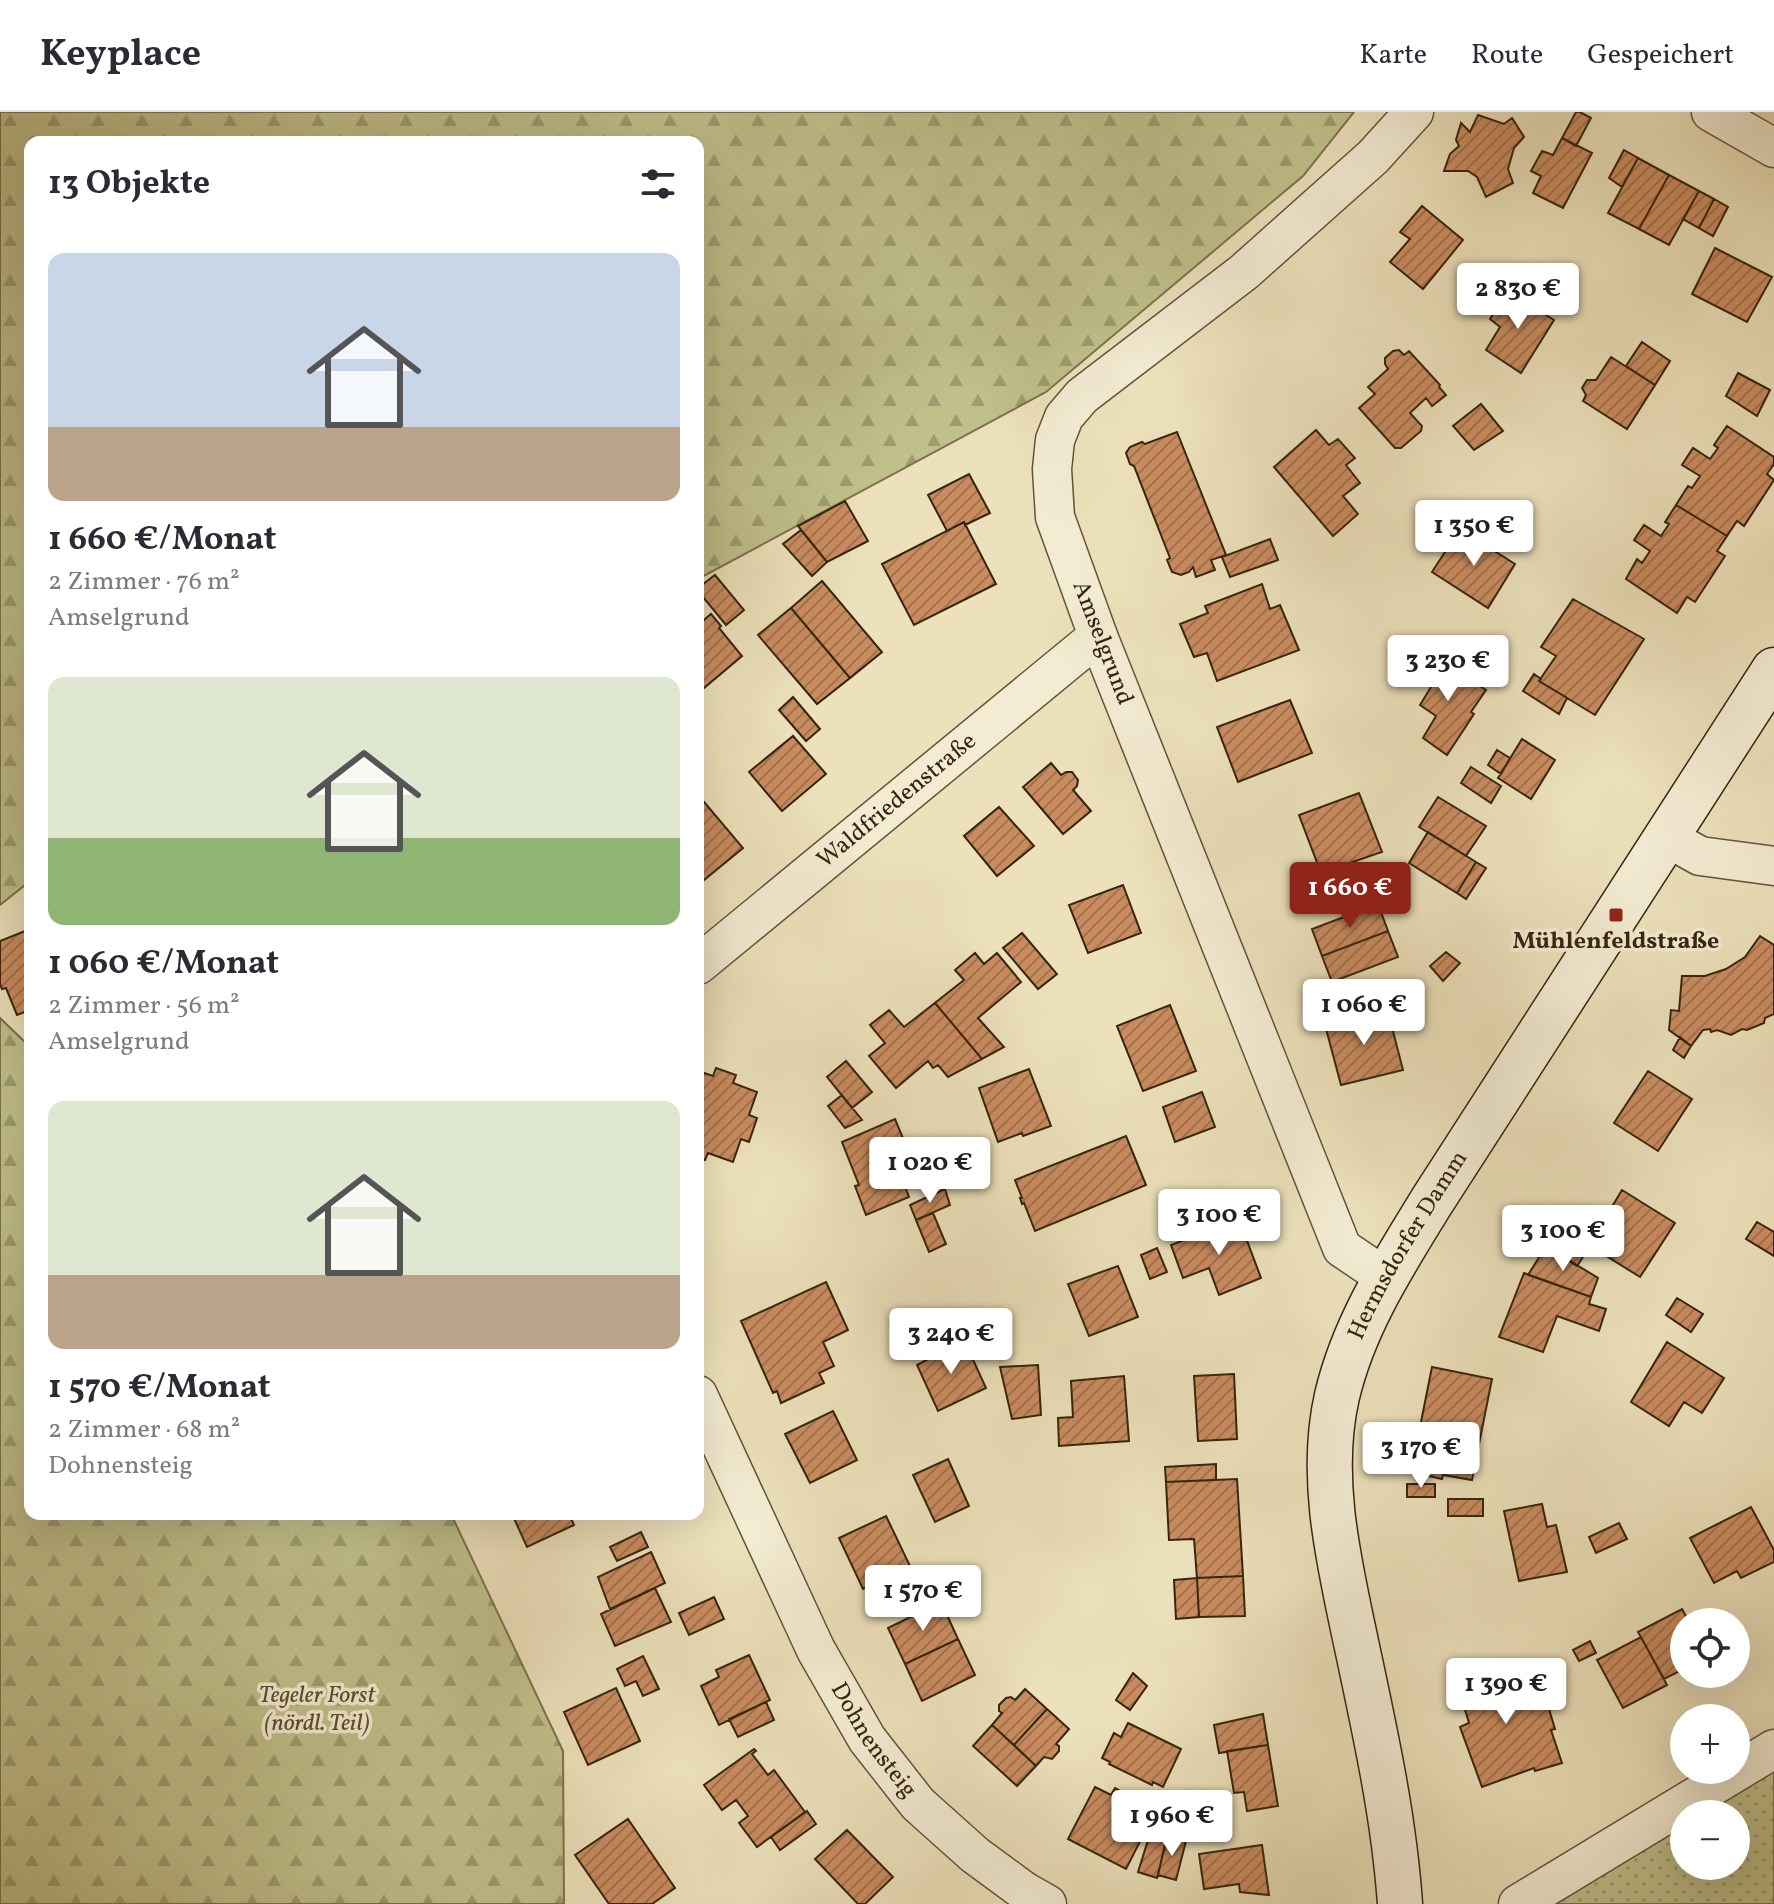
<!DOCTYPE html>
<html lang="de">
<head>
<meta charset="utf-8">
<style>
  :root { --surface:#fff; --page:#f7f7f7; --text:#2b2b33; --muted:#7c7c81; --line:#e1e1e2; --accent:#8f2418 }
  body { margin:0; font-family:Vollkorn,serif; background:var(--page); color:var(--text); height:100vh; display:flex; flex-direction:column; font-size:30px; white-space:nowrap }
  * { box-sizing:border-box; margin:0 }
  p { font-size:26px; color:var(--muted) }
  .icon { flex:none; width:44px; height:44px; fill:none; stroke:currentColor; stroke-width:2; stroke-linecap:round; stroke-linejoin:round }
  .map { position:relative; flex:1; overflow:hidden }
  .panel { position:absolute; left:24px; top:24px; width:680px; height:1384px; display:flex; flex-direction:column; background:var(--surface); border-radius:16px; box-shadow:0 8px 32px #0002 }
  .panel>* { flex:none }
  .controls { position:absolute; left:1670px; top:1496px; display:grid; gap:16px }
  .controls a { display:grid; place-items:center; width:80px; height:80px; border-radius:50%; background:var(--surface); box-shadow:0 8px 32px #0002; font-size:40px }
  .price { position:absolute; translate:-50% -68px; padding:0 18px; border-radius:8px; background:#fff; color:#222; font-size:26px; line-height:52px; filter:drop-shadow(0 2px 4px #0008) }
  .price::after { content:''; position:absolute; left:50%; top:48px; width:24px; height:18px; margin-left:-12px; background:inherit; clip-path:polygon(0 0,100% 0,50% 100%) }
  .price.current { background:var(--accent); color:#fff }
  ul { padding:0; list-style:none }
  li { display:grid; align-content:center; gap:16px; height:424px; padding:0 24px }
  li span { display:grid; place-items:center; height:248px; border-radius:16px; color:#555 }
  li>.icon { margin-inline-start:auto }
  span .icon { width:144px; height:144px; fill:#fffc; stroke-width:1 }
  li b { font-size:34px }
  h2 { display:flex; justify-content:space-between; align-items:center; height:96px; padding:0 24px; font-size:34px }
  header { display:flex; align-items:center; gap:48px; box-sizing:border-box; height:112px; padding:0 40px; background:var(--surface); border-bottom:2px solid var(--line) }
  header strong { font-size:38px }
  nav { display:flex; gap:44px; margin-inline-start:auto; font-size:28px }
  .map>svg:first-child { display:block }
  .grass { fill:url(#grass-dots); stroke:#7c724c; stroke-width:2 }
  .forest { fill:url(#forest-firs); stroke:#7c724c; stroke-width:2 }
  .building { fill:url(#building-hatch); stroke:#37240e; stroke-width:2 }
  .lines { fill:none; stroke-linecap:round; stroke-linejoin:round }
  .street-casing { stroke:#645339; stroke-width:41 }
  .secondary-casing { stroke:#37240e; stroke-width:47 }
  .street { stroke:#f3ecd3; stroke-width:38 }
  .secondary { stroke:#f3ecd3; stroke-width:44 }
  .poi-dot { fill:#8f2418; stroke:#f3ecd3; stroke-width:3 }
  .labels { text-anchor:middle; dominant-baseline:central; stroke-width:7; stroke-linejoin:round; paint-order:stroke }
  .street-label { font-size:24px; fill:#37240e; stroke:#f3ecd3 }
  .poi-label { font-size:24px; font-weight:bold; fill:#37240e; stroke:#f3ecd3 }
  .park-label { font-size:24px; font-style:italic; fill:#594b2d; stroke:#f3ecd3 }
</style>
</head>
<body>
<header>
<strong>Keyplace</strong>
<nav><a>Karte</a><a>Route</a><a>Gespeichert</a></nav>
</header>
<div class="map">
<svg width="1774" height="1792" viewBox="0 0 1774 1792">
  <defs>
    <pattern id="grass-dots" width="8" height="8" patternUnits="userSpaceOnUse" patternTransform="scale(2)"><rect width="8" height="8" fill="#c0c08b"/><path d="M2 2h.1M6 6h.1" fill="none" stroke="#9d9c70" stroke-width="1.8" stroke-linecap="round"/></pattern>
    <pattern id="forest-firs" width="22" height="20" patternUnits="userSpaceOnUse" patternTransform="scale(2)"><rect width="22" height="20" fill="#c0c08b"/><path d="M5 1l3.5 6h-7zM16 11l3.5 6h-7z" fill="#9d9c70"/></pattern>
    <pattern id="building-hatch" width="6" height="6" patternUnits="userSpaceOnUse" patternTransform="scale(2)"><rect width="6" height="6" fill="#c98c5f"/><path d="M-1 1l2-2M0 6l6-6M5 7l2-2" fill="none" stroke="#a4724d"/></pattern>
  </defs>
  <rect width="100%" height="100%" fill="#ece1bb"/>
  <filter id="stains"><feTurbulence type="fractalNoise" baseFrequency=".0025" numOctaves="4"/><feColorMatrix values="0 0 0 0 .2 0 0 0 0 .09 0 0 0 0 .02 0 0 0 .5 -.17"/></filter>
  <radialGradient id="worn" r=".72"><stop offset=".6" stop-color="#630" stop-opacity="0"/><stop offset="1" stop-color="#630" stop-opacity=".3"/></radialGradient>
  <!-- grass -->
  <path class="grass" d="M1774 1654V1792H1544L1684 1706V1754H1736V1702H1690Z"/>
  <!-- forest -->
  <path class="forest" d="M0 0H1354L1303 64 1046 280 698 467V30H30V769L0 793Z
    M0 906 30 935V1402H451L563 1639 564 1792H0Z"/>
  <!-- building -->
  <path class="building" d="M1576 0H1580L1591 6 1576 34 1562 26Z
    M1478 3 1504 12 1512 6 1524 25 1514 36 1508 57 1513 71 1486 85 1477 65 1468 59H1444L1450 42 1459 34 1456 28 1461 11 1470 20Z
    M1562 26 1592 41 1563 96 1533 81 1541 64 1531 59 1542 39 1553 43Z
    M1624 38 1638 46 1622 75 1609 66Z
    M1638 46 1669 63 1639 117 1608 101Z
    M1669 63 1699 79 1669 133 1639 117Z
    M1699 79 1714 87 1699 116 1683 107Z
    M1714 87 1728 95 1713 124 1699 116Z
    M1422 94 1463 128 1423 177 1390 150 1410 127 1400 120Z
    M1715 136 1772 165 1747 210 1692 182Z
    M1549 165 1574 186 1563 198 1538 178Z
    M1508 179 1554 208 1521 261 1486 238 1500 215 1490 207Z
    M1642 230 1670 249 1655 273 1626 254Z
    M1399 238 1404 243 1409 239 1440 273 1439 275 1446 283 1432 294 1426 286 1410 301 1422 314 1421 319 1401 336H1395L1359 296 1375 282 1368 275 1388 257 1385 252V246L1393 239Z
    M1611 245 1655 273 1627 317 1583 289 1586 283 1582 276 1587 268H1596Z
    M1738 261 1770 278 1757 304 1726 284Z
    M1481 292 1503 319 1474 338 1453 314Z
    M1727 314 1774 345V352L1767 362 1774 368 1744 414 1737 409 1727 424 1676 393 1688 374 1692 376 1700 364 1682 353 1693 336 1710 347 1718 336 1714 333Z
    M1316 318 1329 333 1338 327 1355 346 1346 353 1360 371 1343 384 1358 402 1333 424 1274 355Z
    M1177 320 1226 443 1211 448 1215 458 1196 465 1193 455 1189 460 1181 463 1172 460 1167 448 1170 446 1134 354 1130 352 1126 341 1130 335 1142 330 1145 332Z
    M969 362 990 401 965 413 964 410 947 419 928 383Z
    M845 389 868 429 827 450 798 414Z
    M1676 393 1727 424 1717 439 1725 444 1695 490 1687 485 1677 501 1626 467 1637 447 1642 451 1650 439 1634 428 1644 413 1661 424 1669 412 1665 410Z
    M964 410 996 472 914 513 882 452Z
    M1460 417 1515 452 1488 496 1432 460Z
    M801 418 827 450 812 464 783 432Z
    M1270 427 1278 448 1230 465 1222 445Z
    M715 463 744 498 726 513 698 479V476Z
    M822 469 882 540 850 566 791 496Z
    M1262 472 1270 497 1280 493 1299 538 1217 569 1207 541 1194 545 1180 512 1208 501 1205 494Z
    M1573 487 1644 527 1595 603 1539 569 1556 544 1541 535Z
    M791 496 850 566 817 592 758 523Z
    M711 502 721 514 719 516 742 544 698 581V513Z
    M1435 543 1461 559 1460 561 1486 578 1471 600 1474 602 1447 643 1423 626 1436 604 1420 593 1431 575 1420 566Z
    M1534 562 1541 567 1539 569 1567 586 1559 602 1523 579Z
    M793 585 820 617 806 629 779 598Z
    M1290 588 1312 641 1238 670 1217 615Z
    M793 624 826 662 782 699 749 660Z
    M1522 627 1555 648 1531 687 1498 666Z
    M1497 638 1510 646 1501 662 1488 653Z
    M1051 651 1061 663 1066 660H1072L1078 668 1077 674 1073 678 1091 699 1063 722 1023 675Z
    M1471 655 1501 674 1491 691 1461 671Z
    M1359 681 1382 740 1321 761 1299 703Z
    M699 684 743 736 704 768 698 760Z
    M1438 685 1486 714 1466 744 1419 715Z
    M999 695 1034 734 997 764 964 724Z
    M1428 720 1476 750 1457 781 1409 751Z
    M1476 750 1486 756 1466 787 1457 781Z
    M1123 773 1141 821 1088 841 1069 793Z
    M1378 792 1388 819 1322 844 1312 817Z
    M30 817V898L17 903 6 876 2 877 0 872V829Z
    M1388 819 1398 845 1332 870 1322 844Z
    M1022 821 1057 862 1038 877 1003 836Z
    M1760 824 1774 833V902L1765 906 1764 911 1747 918 1742 917 1731 923 1717 918 1711 920 1710 917 1703 918 1691 934 1669 918 1671 898 1679 899 1682 864H1705L1726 857 1745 845Z
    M1446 840 1460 851 1443 869 1430 854Z
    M975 841 984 852 997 841 1021 870 978 906 1004 935 982 947 935 891 964 868 955 858Z
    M935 891 982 947 948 965 938 953 933 956 928 949 896 976 869 944 885 931 870 913 889 898 904 915Z
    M1170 893 1196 959 1143 979 1117 914Z
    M1387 896 1403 958 1341 973 1325 913Z
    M1680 925 1691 934 1684 946 1673 938Z
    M846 949 872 980 852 996 827 965Z
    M716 956 736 963 733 971 757 980 749 1003 757 1006 749 1030 741 1027 733 1050 708 1041 705 1048 698 1046V959L713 964Z
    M1029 957 1051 1014 1023 1024 1022 1021 998 1030 979 976Z
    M1648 959 1692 987 1658 1039 1614 1011Z
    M1202 980 1215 1015 1175 1030 1163 995Z
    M842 983 862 1008 845 1016 828 994Z
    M895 1007 914 1053 899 1059 909 1085 866 1103 855 1074 859 1073 842 1030Z
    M1126 1024 1146 1073 1035 1119 1024 1091 1022 1092 1020 1086H1022L1015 1068Z
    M945 1077 950 1093 916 1108 910 1093Z
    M1622 1078 1675 1111 1640 1165 1579 1127 1599 1098 1607 1103Z
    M933 1101 946 1132 929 1140 916 1108Z
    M1239 1107 1261 1166 1219 1183 1209 1156 1183 1166 1171 1133Z
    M1757 1110 1774 1120V1144L1746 1127Z
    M1564 1118 1590 1134 1577 1154 1551 1137Z
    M1546 1134 1598 1166 1591 1185 1528 1163Z
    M1157 1136 1167 1160 1150 1167 1141 1143Z
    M1118 1154 1138 1205 1089 1224 1068 1172Z
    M1524 1161 1591 1185 1589 1192 1606 1197 1599 1219 1557 1204 1543 1240 1499 1225Z
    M826 1170 848 1218 823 1230 834 1254 819 1261 824 1271 781 1291 777 1279 773 1281 741 1209Z
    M1677 1186 1703 1202 1691 1220 1666 1203Z
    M965 1230 986 1276 938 1299 917 1253 949 1236 950 1237Z
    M1667 1230 1724 1266 1702 1301 1684 1290 1669 1314 1631 1290Z
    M1038 1253 1041 1303 1012 1307 1000 1255Z
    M1432 1255 1492 1267 1480 1327 1420 1315Z
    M1234 1262 1237 1327 1198 1329 1194 1264Z
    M1124 1264 1129 1329 1059 1334 1058 1306 1073 1305 1071 1269Z
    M833 1299 857 1348 810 1371 785 1322Z
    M1420 1315 1480 1327 1472 1368 1443 1363 1442 1367 1411 1360Z
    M948 1347 969 1394 935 1410 913 1363Z
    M1216 1352V1368L1166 1370 1165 1355Z
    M1237 1367 1243 1464 1197 1466 1194 1427 1169 1428 1166 1370Z
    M1407 1372H1435V1385H1407Z
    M1448 1387H1483V1404H1448Z
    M1542 1392 1547 1415 1556 1413 1567 1460 1519 1469 1504 1399Z
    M1751 1395 1774 1438V1450L1741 1466 1737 1459 1714 1471 1690 1426Z
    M512 1402H569L574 1413 527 1435Z
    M886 1404 910 1454 863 1477 839 1426Z
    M1619 1411 1627 1427 1596 1441 1589 1425Z
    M641 1420 648 1435 617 1449 610 1435Z
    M651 1440 665 1471 610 1497 598 1465Z
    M1243 1464 1245 1504 1199 1505 1197 1466Z
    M1197 1466 1199 1505 1176 1507 1174 1468Z
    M655 1476 671 1510 615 1534 601 1502Z
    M714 1485 724 1507 689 1523 679 1501Z
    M941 1490 958 1527 905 1552 888 1516Z
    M1682 1497 1689 1510H1684V1557L1664 1567 1638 1520Z
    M1641 1525 1667 1573 1623 1596 1597 1548Z
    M958 1527 975 1563 922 1589 905 1552Z
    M1590 1529 1596 1541 1579 1549 1573 1538Z
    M749 1543 770 1588 719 1613 701 1574 719 1565 716 1558Z
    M643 1544 659 1577 643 1584 636 1569 625 1574 617 1557Z
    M1523 1550 1533 1581 1513 1588 1516 1596 1546 1587 1555 1617 1551 1618 1562 1651 1535 1659 1534 1656 1482 1675 1460 1615 1469 1611 1457 1571Z
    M1133 1561 1147 1574 1130 1598 1116 1588Z
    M616 1576 640 1629 588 1653 564 1600Z
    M1025 1577 1047 1597 1014 1633 992 1613 1002 1601 999 1599V1593L1006 1586 1011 1585 1015 1588Z
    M766 1590 774 1608 738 1625 729 1607Z
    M1047 1597 1069 1617 1056 1632 1059 1634V1639L1052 1647 1044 1645 1036 1654 1014 1633Z
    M1263 1602 1268 1633 1219 1641 1214 1613Z
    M1128 1611 1181 1637 1163 1675 1153 1670 1152 1673 1109 1652 1110 1650 1102 1646 1114 1621 1121 1625Z
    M992 1613 1036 1654 1017 1674 973 1634Z
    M1268 1633 1278 1694 1247 1699 1244 1680 1234 1681 1227 1639Z
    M754 1637 756 1639 752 1642 768 1663 774 1658 805 1700 757 1735 739 1711 748 1704 736 1688 722 1698 704 1673Z
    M1095 1675 1111 1683 1115 1676 1149 1694 1145 1702 1152 1706 1126 1757 1068 1727Z
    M807 1699 816 1712 780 1738 771 1725Z
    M628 1707 675 1776 652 1792H609L575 1743Z
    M1154 1709 1170 1714 1157 1766 1138 1760Z
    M847 1718 893 1765 865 1792H858L815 1747Z
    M1187 1725 1176 1768 1158 1763 1166 1728Z
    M1262 1733 1269 1783 1240 1780 1239 1772 1204 1777 1199 1742Z"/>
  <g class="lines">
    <defs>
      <g id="street">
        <path d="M1711 0 1774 36"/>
        <path d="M1666 725 1700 744 1774 754"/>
        <path id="s1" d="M698 853 1098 524"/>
        <path d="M1385 1165 1342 1136 1098 524 1055 405 1052 357 1055 328 1064 305 1082 284 1244 160 1373 45 1414 0"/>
        <path id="s2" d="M698 1283 816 1538 867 1627 918 1692 975 1743 1024 1779 1047 1792"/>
        <path d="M1518 1792 1774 1637"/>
      </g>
      <g id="secondary">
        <path id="s3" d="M1400 1792C1394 1705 1375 1620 1357 1535 1340 1454 1318 1367 1337 1284 1354 1212 1394 1151 1432 1089L1774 558"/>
      </g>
    </defs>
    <!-- street casing -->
    <use href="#street" class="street-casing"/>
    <!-- secondary casing -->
    <use href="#secondary" class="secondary-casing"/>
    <!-- street -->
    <use href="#street" class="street"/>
    <!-- secondary -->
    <use href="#secondary" class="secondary"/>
  </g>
  <!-- markers -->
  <rect class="poi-dot" x="1608" y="795" width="16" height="16" rx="4"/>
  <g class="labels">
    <!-- street labels -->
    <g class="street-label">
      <text transform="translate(1102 531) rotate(69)">Amselgrund</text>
      <text stroke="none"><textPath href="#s1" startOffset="258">Waldfriedenstraße</textPath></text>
      <text stroke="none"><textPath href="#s3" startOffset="682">Hermsdorfer Damm</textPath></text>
      <text stroke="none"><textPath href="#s2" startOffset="388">Dohnensteig</textPath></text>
    </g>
    <!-- poi labels -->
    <g class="poi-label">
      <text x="1616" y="830">Mühlenfeldstraße</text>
    </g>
    <!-- park labels -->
    <g class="park-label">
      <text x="317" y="1584">Tegeler Forst<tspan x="317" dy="28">(nördl. Teil)</tspan></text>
    </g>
  </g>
  <rect width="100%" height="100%" filter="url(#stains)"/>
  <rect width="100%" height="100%" fill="url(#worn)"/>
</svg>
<div class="controls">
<a><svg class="icon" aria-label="locate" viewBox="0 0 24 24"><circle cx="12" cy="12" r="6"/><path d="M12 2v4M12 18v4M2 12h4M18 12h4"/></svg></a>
<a>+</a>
<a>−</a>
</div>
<b class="price" style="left:1518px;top:219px">2 830 €</b>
<b class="price" style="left:1474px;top:456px">1 350 €</b>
<b class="price" style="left:1448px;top:591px">3 230 €</b>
<b class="price current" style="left:1350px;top:818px">1 660 €</b>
<b class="price" style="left:1364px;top:935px">1 060 €</b>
<b class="price" style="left:930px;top:1093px">1 020 €</b>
<b class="price" style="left:1219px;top:1145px">3 100 €</b>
<b class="price" style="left:1563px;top:1161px">3 100 €</b>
<b class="price" style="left:951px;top:1264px">3 240 €</b>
<b class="price" style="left:1421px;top:1378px">3 170 €</b>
<b class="price" style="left:923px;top:1521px">1 570 €</b>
<b class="price" style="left:1506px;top:1614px">1 390 €</b>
<b class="price" style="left:1172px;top:1746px">1 960 €</b>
<section class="panel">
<h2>13 Objekte<svg class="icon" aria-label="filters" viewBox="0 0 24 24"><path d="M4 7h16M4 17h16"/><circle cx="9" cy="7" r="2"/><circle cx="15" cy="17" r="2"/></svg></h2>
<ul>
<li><span style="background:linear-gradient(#c9d6e8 70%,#b9a48a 0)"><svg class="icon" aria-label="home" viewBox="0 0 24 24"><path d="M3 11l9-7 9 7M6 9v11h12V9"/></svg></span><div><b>1 660 €/Monat</b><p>2 Zimmer · 76 m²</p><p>Amselgrund</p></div></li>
<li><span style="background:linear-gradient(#dfe7d0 65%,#8fb573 0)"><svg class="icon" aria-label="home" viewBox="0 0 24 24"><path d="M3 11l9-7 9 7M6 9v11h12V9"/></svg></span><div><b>1 060 €/Monat</b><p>2 Zimmer · 56 m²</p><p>Amselgrund</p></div></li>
<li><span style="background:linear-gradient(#dfe7d0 70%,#b9a48a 0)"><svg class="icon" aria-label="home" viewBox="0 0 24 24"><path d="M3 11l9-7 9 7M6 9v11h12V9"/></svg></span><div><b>1 570 €/Monat</b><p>2 Zimmer · 68 m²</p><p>Dohnensteig</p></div></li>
</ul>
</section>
</div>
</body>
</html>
